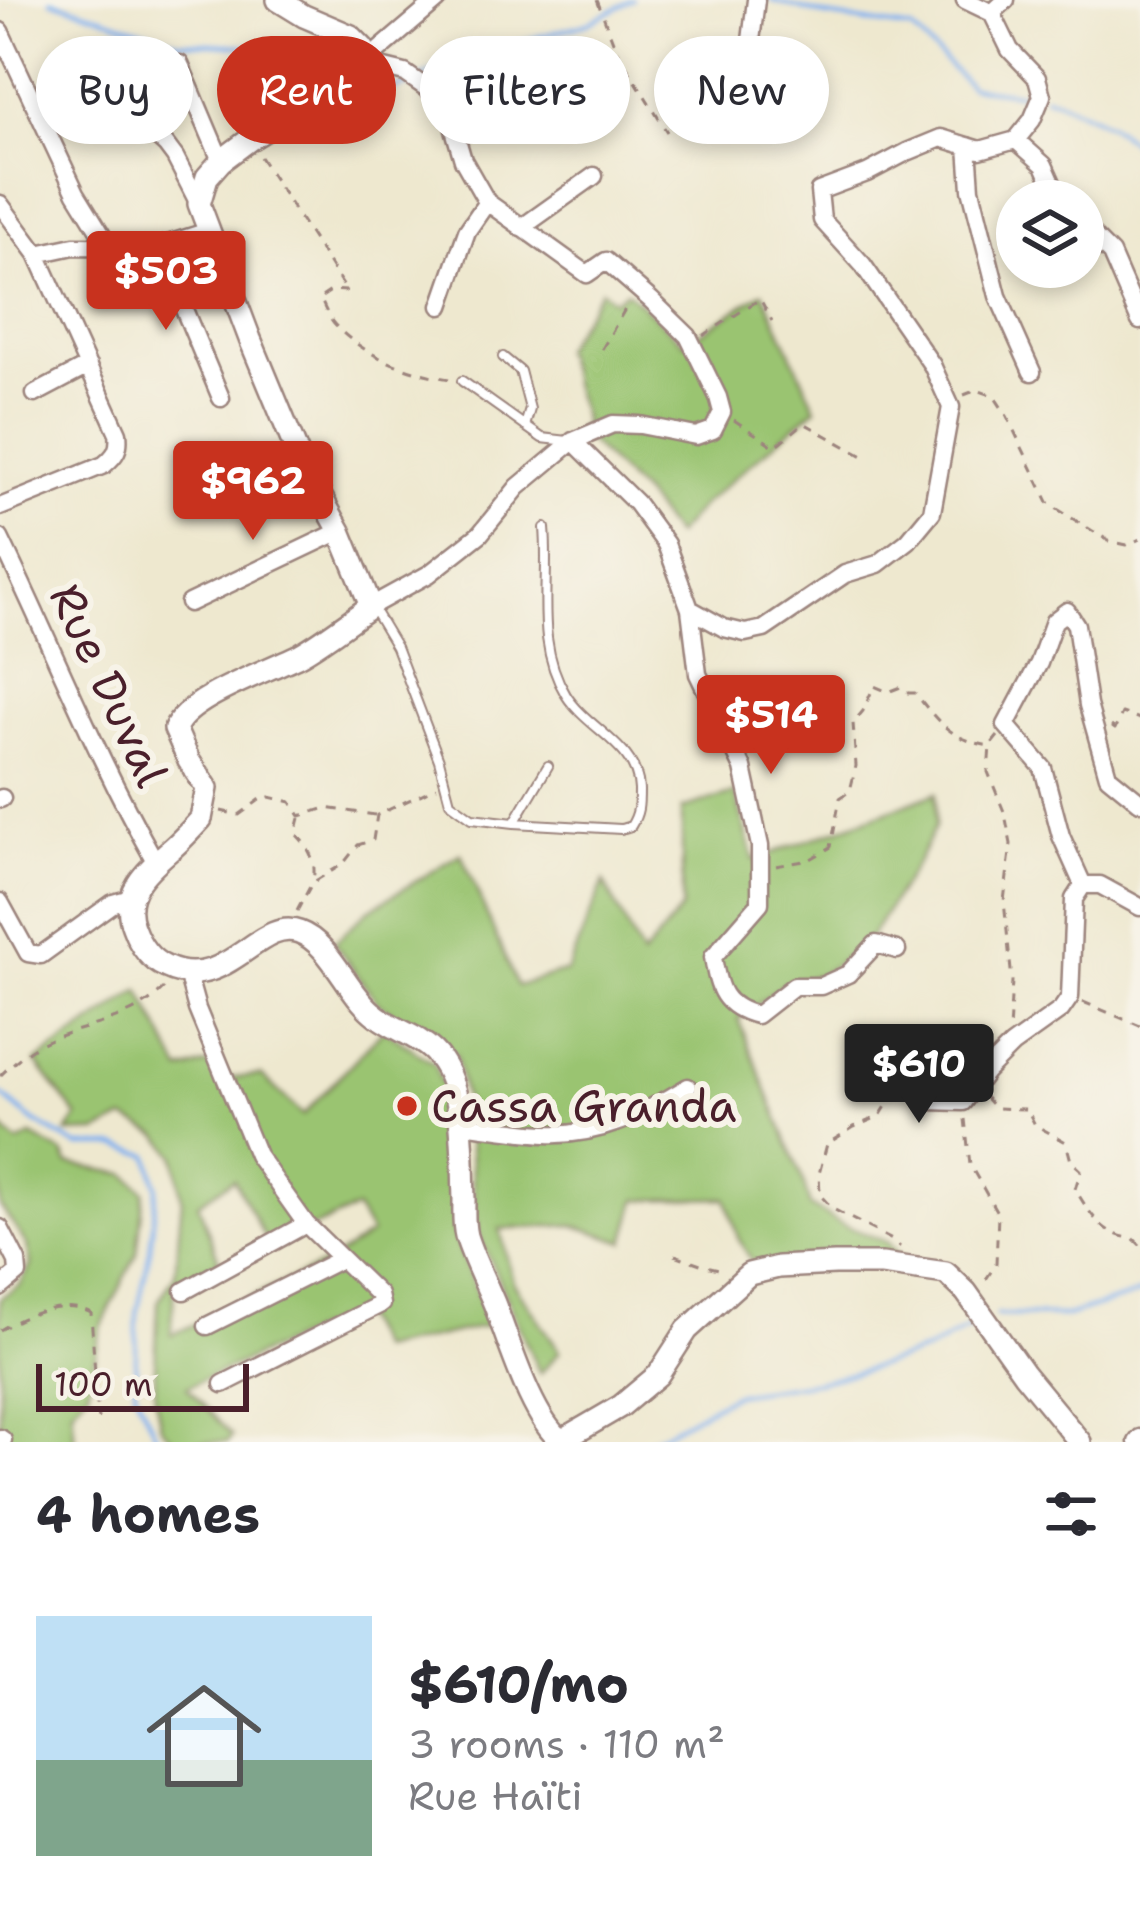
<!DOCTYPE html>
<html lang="en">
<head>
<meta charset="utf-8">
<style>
  :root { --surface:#fff; --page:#f7f7f7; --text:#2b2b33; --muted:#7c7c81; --accent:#c8321e }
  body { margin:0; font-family:"Shantell Sans",sans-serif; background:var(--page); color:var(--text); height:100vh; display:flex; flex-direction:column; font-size:45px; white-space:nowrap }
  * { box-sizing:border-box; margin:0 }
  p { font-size:39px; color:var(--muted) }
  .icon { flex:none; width:66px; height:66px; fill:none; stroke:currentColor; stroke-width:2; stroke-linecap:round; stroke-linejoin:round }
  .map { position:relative; height:1442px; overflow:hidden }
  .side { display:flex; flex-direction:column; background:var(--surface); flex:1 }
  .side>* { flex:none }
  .hud { position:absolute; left:36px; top:36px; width:1068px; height:108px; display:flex; gap:24px }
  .controls { position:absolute; left:996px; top:180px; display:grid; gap:24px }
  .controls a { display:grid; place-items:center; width:108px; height:108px; border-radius:50%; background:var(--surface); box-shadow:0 6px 18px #0003; font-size:60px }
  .scale { position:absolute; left:36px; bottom:30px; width:213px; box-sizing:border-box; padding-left:12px; border:6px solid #4a1f2b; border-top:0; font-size:33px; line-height:42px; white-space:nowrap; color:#4a1f2b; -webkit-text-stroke:9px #f7f3e8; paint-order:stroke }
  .price { position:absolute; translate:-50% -102px; padding:0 27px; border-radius:12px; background:var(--accent); color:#fff; font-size:39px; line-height:78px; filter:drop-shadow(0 3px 6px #0008) }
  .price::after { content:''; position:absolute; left:50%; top:72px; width:36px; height:27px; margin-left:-18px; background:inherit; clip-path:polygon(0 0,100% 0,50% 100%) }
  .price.selected { background:#222; color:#fff }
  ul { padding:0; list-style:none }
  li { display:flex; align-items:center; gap:36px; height:300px; padding:0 36px }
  li span { display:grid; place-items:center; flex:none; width:336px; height:240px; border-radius:0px; color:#555 }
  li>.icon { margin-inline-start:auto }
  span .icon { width:144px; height:144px; fill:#fffc; stroke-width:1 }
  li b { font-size:51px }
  h2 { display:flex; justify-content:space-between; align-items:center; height:144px; padding:0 36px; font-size:51px }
  .chip { padding:0 42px; border-radius:54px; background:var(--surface); box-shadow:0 6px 18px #0003; font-size:42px; line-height:108px }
  .chip.selected { background:var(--accent); color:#fff }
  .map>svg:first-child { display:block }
  .green { fill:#9ac471; stroke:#72724e; stroke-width:3; fill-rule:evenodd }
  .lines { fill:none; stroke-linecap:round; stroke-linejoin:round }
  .stream { stroke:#83b2ee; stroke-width:4.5 }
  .service-casing { stroke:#9c847d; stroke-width:12 }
  .minor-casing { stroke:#9c847d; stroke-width:21 }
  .tertiary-casing { stroke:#9c847d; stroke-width:26 }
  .path { stroke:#9c847d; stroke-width:3; stroke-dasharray:9 9; stroke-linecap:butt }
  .service { stroke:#fff; stroke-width:8 }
  .minor { stroke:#fff; stroke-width:16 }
  .tertiary { stroke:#fff; stroke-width:21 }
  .poi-dot { fill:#c8321e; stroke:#f7f3e8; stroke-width:4.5 }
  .labels { text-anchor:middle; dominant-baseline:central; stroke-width:12; stroke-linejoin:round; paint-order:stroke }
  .street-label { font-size:45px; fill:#4a1f2b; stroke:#f7f3e8 }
  .poi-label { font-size:45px; fill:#4a1f2b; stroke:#f7f3e8; text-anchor:start }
</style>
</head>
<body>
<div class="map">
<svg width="1140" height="1442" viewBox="0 0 1140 1442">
  <rect width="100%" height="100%" fill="#f7f3e8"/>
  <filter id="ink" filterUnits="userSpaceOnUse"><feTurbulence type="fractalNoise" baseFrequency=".00833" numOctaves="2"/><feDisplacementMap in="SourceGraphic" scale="24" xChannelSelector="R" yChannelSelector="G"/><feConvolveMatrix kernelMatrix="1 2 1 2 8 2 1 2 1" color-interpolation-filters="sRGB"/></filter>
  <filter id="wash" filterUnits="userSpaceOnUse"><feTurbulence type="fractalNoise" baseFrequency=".004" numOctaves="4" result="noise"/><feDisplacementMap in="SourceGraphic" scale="48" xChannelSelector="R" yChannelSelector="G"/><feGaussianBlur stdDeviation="2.7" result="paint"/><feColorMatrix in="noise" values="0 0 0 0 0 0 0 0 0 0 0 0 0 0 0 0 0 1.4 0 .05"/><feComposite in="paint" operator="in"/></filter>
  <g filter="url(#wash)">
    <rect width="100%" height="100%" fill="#eee8cf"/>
    <!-- green -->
    <path class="green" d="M601 290 614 300 626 291 685 343 763 292 816 408 703 504 675 536 645 497 577 430 584 425 562 349Z
      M735 793 754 860 936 793V825L919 859 865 946 819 975 787 982 738 1019 802 1178 810 1206 843 1225 887 1242 904 1262 754 1265 738 1238 726 1198 637 1200 625 1242 573 1225 500 1229 513 1282 560 1351 540 1374 477 1231 467 1112 456 1055 378 1003 334 943 367 911 461 854 517 986 567 971 604 882 642 957 682 908V809Z
      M140 990 181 1071 214 1063 219 1079 261 1075 303 1115 384 1029 434 1064 449 1103 455 1238 490 1325 378 1350 357 1311 187 1387 232 1436 227 1442H176L161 1427 155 1397V1368L158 1302 175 1274 182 1198 175 1155 159 1135 125 1119 97 1132 67 1133 78 1117 36 1062ZM234 1179 269 1246 356 1209 371 1234 328 1262 171 1335 175 1285 219 1261 198 1203Z
      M0 1126 18 1143 31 1136 63 1153 68 1164 126 1174 144 1191 137 1253 101 1327 88 1391 72 1409 75 1442H0V1298L20 1285 31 1265 27 1245 0 1206Z"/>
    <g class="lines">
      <!-- stream -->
      <path class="stream" d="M51 0 177 42 280 48 337 79
        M771 0 827 16 912 29 971 87 1034 95
        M419 79 461 58 588 23 632 0
        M352 87 370 96 409 84
        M1045 97 1055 99 1110 125 1140 148
        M0 1094 35 1122 78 1146H116L149 1155 157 1187 150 1250 137 1314 135 1391 159 1442
        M997 1315 1067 1316 1140 1293
        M648 1442 735 1394 816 1382 866 1370 928 1350 978 1323"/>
    </g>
  </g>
  <g filter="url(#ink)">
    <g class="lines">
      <defs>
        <path id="service" d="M503 357 520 371 530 409 525 426
          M462 381 542 438 568 441
          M372 607 396 647 439 760 450 802 472 818 514 823 548 766
          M514 823 621 829 631 826C639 813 639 805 639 790 638 746 587 729 566 695 534 642 550 586 545 528"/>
        <path id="minor" d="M965 0 992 13
          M992 13 1006 0
          M0 31 76 193 108 245
          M749 57 756 0
          M364 63 405 73 432 92 448 109 463 160 487 202 587 274 606 261 651 300 688 336 718 397 722 412 713 430 696 436 640 425 613 424 573 441 518 487 480 534 429 574 371 606
          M364 63 438 0
          M180 64 221 161
          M121 97 142 123 166 145 175 157 199 204
          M1016 140 1044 165 1060 201
          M968 146 971 189 998 296 1032 372
          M0 204 37 254
          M1083 226 1111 254 1140 321
          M521 228 594 176
          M158 247 221 398
          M441 306 467 231 487 202
          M35 394 88 366
          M573 441 636 503 666 544 690 609 698 674 743 768 760 846V903L713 957C718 989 723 1007 757 1015L794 986H821L848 974 876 944 897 950
          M0 507 104 465C116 455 120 449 118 433L37 254 74 246 158 247 209 231
          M0 538C52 645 96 757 155 861
          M189 603 340 531
          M690 609 724 628 745 633 764 629 845 574 878 564 908 541 932 512 951 407 932 365 863 265 822 220 819 191 867 173 907 152 941 138 980 150 1016 140 1032 120 1042 96 1037 78 1010 50 992 13
          M0 799 2 798
          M1083 885 1061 836 1043 768 1006 725 1039 663 1054 621 1067 611 1076 625 1088 705 1108 776 1140 802
          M0 902 28 953 41 955 113 903 131 898
          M902 1079 928 1101 963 1102 986 1071 1012 1045 1061 1010 1070 997 1074 899 1083 885H1100L1140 907
          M461 1124C489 1127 518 1133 546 1134 597 1137 646 1113 688 1087
          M0 1228 17 1261 18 1273 0 1288
          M184 1291 306 1224 257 1155 197 1009 187 973
          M207 1326 341 1259
          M223 1384 381 1304 379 1295 306 1224
          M0 1438 3 1440
          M1137 1442 1140 1438"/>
        <path id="tertiary" d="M278 0 304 16 351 36 363 48 364 63 357 72 336 87 249 140 221 161 207 177 199 204 250 339 299 457 340 531 371 606C348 622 325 640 301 654 269 671 187 697 175 729L189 761 207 788 201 819C191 830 180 842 169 851 147 870 120 894 133 927 139 944 150 960 166 967 225 995 259 917 299 932 330 943 346 990 372 1012 389 1028 416 1034 433 1051 467 1085 462 1155 464 1199 464 1211 463 1224 466 1236 473 1259 485 1281 494 1303 509 1341 531 1417 561 1441L621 1406 658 1375 687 1330 749 1274 778 1267 835 1264H882L946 1273 966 1292 1024 1374 1080 1442"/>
      </defs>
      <!-- service casing -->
      <use href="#service" class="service-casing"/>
      <!-- minor casing -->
      <use href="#minor" class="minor-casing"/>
      <!-- tertiary casing -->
      <use href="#tertiary" class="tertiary-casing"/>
      <!-- path -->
      <path class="path" d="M597 0 616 49 667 132
        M260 157 346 290
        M347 291 332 290 320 298C324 306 328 317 334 324 363 356 409 373 450 379
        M703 336 760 299 772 321
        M602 349 628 304
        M964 395 977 390 994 396 1007 416 1049 504 1109 541 1127 545 1140 539
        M734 420 775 447 804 423 863 456
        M1111 726 1115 729 1122 713 1140 719
        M998 736 990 746 988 772 1005 814 1011 844 1004 901 1012 981 1009 1031
        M221 811 239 815 265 796 291 802 300 816 326 808 375 815
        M300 818 296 834C309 847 317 862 313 880
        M776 866 809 860 831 847 840 798 850 791 856 766 853 723 863 711 874 686 888 692 901 687 908 693H915C940 724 950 739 990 746
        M297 911 312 883 343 864 358 845 373 840 377 815 437 787
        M1083 1002 1140 1026
        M909 1068 921 1049
        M0 1076C16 1060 33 1045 54 1038 93 1023 135 1020 165 987
        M895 1092 880 1116 854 1127 827 1144 819 1174 820 1195 833 1209 892 1240 900 1247
        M985 1097 995 1108 1027 1109 1035 1125 1066 1142 1071 1161 1081 1170 1075 1189C1089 1212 1103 1237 1133 1238L1140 1245
        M965 1119 970 1165 998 1214 996 1264 983 1284
        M675 1255 706 1266 723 1270
        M0 1330C25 1315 64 1299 91 1313L98 1419"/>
      <!-- service -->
      <use href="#service" class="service"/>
      <!-- minor -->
      <use href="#minor" class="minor"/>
      <!-- tertiary -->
      <use href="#tertiary" class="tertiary"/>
    </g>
  </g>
  <!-- markers -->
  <circle class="poi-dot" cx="407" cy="1106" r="12"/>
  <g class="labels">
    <!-- street labels -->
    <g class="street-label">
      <text transform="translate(109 685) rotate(65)">Rue Duval</text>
    </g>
    <!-- poi labels -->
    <g class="poi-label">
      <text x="431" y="1106">Cassa Granda</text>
    </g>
  </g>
</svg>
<div class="controls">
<a><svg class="icon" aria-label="layers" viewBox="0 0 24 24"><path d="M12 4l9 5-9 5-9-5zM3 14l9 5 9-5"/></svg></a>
</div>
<div class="scale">100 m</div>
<b class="price" style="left:166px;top:333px">$503</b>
<b class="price" style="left:253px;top:543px">$962</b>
<b class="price" style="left:771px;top:777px">$514</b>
<b class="price selected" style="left:919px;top:1126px">$610</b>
<div class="hud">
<a class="chip">Buy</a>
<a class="chip selected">Rent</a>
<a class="chip">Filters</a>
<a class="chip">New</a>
</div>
</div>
<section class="side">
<h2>4 homes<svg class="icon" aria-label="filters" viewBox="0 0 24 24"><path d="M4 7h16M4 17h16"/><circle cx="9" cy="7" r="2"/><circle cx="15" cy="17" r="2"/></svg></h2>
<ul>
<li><span style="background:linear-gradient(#bfe0f5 60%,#7fa58c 0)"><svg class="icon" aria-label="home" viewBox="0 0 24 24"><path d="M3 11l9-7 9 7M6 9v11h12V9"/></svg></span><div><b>$610/mo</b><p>3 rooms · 110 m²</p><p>Rue Haïti</p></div></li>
</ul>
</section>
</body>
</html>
